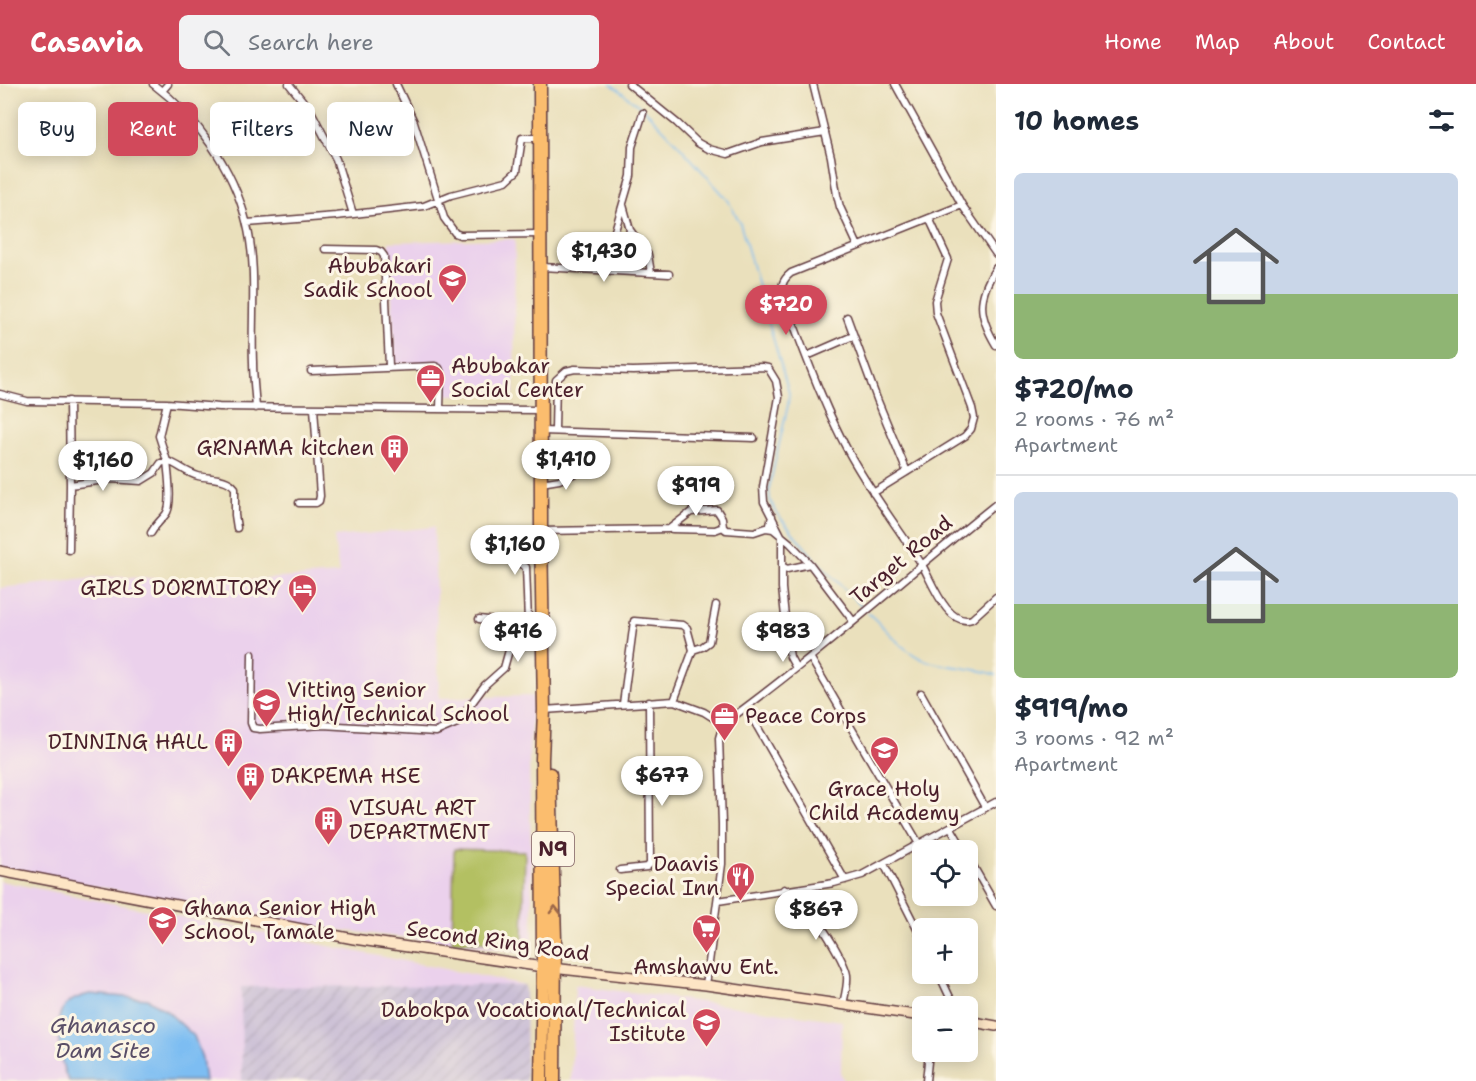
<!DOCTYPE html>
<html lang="en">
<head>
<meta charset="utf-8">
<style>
  :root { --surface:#fff; --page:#f2f2f3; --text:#1f2937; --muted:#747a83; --line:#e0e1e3; --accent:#d1495b }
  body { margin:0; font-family:"Shantell Sans",sans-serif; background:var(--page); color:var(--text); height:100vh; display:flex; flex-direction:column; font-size:22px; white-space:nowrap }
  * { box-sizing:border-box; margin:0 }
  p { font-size:20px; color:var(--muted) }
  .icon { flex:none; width:33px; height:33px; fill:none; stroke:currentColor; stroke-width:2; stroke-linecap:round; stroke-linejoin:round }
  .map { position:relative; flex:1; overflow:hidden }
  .drawer { display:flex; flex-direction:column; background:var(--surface); width:480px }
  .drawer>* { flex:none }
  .hud { position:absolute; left:18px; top:18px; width:570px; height:54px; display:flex; gap:12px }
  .fabs { position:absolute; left:912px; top:756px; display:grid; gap:12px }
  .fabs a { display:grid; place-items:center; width:66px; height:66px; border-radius:9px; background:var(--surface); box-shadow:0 3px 15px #0003; font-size:30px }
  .price { position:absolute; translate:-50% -51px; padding:0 14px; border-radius:21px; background:#fff; color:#222; font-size:20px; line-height:39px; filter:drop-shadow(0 2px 3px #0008) }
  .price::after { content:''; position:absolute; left:50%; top:36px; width:18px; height:14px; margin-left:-9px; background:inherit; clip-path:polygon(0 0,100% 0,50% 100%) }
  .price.current { background:var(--accent); color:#fff }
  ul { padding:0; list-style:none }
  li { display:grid; align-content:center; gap:12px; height:318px; padding:0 18px }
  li+li { border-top:2px solid var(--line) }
  li span { display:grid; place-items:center; height:186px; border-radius:9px; color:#555 }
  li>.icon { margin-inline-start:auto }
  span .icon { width:108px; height:108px; fill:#fffc; stroke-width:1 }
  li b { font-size:26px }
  h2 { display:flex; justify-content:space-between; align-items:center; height:72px; padding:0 18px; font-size:26px }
  .pill { padding:0 21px; border-radius:9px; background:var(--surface); box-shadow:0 3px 15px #0003; font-size:21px; line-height:54px }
  .pill.current { background:var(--accent); color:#fff }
  header { display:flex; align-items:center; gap:36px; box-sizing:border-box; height:84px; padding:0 30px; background:var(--accent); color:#fff }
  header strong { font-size:28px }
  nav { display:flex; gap:33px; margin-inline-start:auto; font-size:21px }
  .search { width:420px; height:54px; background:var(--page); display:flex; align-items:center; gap:15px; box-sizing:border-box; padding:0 21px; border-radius:9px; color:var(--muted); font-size:22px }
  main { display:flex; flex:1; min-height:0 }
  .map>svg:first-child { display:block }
  .built { fill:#ebd1ec }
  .industrial { fill:url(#industrial-furrows) }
  .pitch { fill:#b3c062; stroke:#7e7046; stroke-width:1.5 }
  .water { fill:#7dbdf2; stroke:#646e8e; stroke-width:1.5 }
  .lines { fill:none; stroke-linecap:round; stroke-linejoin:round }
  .stream { stroke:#7dbdf2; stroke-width:1.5 }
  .street-casing { stroke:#623c41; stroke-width:9 }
  .secondary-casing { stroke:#623c41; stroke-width:12 }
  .highway-casing { stroke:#623c41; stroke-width:15 }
  .street { stroke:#fff; stroke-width:6 }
  .secondary { stroke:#fde5c5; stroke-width:9 }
  .highway { stroke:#fbbd6e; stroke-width:12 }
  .oneway { stroke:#9a6649 }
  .labels { text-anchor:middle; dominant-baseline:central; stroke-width:6; stroke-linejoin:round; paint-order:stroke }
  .shield { fill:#fcf5e5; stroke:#7f5f63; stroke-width:1.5 }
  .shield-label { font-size:20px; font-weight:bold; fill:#4a1f2b }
  .poi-label { font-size:21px; fill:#4a1f2b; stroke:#fcf5e5; text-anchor:end }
  .street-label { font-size:21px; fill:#4a1f2b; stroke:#fcf5e5 }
  .water-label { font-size:22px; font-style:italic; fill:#594e67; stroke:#fcf5e5 }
</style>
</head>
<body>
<header>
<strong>Casavia</strong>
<div class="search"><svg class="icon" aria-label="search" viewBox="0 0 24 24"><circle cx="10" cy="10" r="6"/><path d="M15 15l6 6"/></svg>Search here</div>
<nav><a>Home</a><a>Map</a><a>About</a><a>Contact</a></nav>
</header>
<main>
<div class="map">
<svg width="996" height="997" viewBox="0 0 996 997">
  <defs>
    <pattern id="industrial-furrows" width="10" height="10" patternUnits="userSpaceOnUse" patternTransform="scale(1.5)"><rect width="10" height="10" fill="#cbbfd6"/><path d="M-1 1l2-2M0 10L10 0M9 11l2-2" fill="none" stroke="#b0a4b8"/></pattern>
  </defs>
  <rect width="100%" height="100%" fill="#fcf5e5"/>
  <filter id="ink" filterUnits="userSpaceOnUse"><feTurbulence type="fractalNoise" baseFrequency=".0167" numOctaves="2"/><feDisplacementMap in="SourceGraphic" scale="12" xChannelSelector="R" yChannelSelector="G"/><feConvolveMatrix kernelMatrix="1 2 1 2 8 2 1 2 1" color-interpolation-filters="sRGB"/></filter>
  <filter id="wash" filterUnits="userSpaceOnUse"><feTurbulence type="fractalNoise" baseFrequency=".008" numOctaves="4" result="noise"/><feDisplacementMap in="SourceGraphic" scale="24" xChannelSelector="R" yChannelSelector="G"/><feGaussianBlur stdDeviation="1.35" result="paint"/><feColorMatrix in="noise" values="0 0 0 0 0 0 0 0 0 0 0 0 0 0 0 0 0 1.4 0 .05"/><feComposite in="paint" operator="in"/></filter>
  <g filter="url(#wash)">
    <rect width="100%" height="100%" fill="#eae0bc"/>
    <!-- built -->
    <path class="built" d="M515 155 514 310 443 311 441 280H395L389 158Z
      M434 443 439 614 533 612 529 671 533 869 298 841 0 784V504L108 493 238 497 339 490 334 453Z
      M0 797 525 901 526 997H0Z
      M575 901 842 937 841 990 844 997H571Z"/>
    <!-- industrial -->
    <path class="industrial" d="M525 901 526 997H242L241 903Z"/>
    <!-- pitch -->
    <path class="pitch" d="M454 765 525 767 523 859 452 858Z"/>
    <!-- water -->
    <path class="water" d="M90 910 148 915 168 928 194 952 202 974 205 997H69C61 986 54 938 62 926 69 916 78 913 90 910Z"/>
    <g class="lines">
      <!-- stream -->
      <path class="stream" d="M611 0 645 26 674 56 728 116 740 139 789 309 788 321 769 404 770 416 778 431 814 474 865 526
        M868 529C886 544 900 565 922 575 945 585 973 582 996 591"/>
    </g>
  </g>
  <g filter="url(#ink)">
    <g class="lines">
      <defs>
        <path id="street" d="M153 0C197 33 233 84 246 137 258 183 251 232 253 278 253 293 255 309 256 324
          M289 0 311 27 336 75 353 130
          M396 0 414 38 444 134 455 149 460 151 542 150
          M629 0 677 39 698 59 709 65 728 70 762 58 825 48
          M813 0 831 73 837 111 840 123 858 162
          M895 0 962 121 996 170
          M162 7 168 0
          M623 121 630 146 627 157 632 176 630 188
          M962 121 791 189C781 197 781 203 784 215 804 266 822 319 848 367 869 406 896 441 921 479 931 495 947 544 972 535L996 513
          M247 139 336 132 424 122 451 111 506 97 517 87 522 54H540
          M630 146 648 171 651 189
          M325 165 376 166 381 168 384 172 389 282
          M542 183 669 190
          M996 184C977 214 978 231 996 261
          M594 186 612 166 614 150 631 92 632 63 643 29
          M847 233 877 315 907 388
          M807 272 853 252
          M311 287 435 282 439 284 441 289 440 325
          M0 310 27 317 167 319 219 323 541 326
          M69 317 70 401
          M167 319 159 352 167 377C178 380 186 389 198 392 211 395 227 393 235 404V431L237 444
          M555 346 556 296 566 287 575 285 633 287 762 283 768 284 776 297 779 313 763 403 764 418 782 453V504L788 561 790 573 796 584
          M542 347 754 354
          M541 399 559 396 582 386
          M873 409 965 352 971 345 974 334 972 324 936 229 935 217 948 175 929 134
          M299 419H316L319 417 320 412 314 324
          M772 432 770 441 773 445 790 459 810 480 853 537
          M672 445 715 446 723 443
          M541 447 669 445 691 428 717 426 722 434 723 443 726 446 754 448 766 444 773 445
          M503 454C504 469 513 477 526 483L528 538
          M69 466 70 401 111 395 141 397 154 389 161 379 167 377C168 389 173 421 166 430 160 438 157 438 151 449
          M782 482 787 485 810 480
          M479 535 513 539 542 538
          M693 566 702 563 709 558 716 521
          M252 570 251 639 253 644 260 645 323 641 436 648 457 639 485 601 504 584 511 559 513 539
          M810 573 919 760
          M921 609 985 723
          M623 620 634 537 683 541 687 544 693 566 674 617
          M746 623 845 796
          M544 626 674 617 704 628 723 640
          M951 744 964 766
          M968 773 996 822
          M884 780 922 855
          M620 786 647 783 650 780 649 618
          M784 805C794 827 794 819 810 830 821 837 845 879 847 891 848 900 845 911 843 920
          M718 817 834 799 862 791 996 718
          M939 890 954 922
          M706 901 722 780V740L719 654 723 640C818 571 905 493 996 420
          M926 997 929 968"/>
        <path id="secondary" d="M0 787 354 855 543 883 706 901 922 932
          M968 937 996 942"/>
        <path id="highway" d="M540 0 541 447 544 626 542 675 543 883 541 997
          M550 690 555 855 554 997"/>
      </defs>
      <!-- street casing -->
      <use href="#street" class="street-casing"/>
      <!-- secondary casing -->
      <use href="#secondary" class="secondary-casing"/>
      <!-- highway casing -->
      <use href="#highway" class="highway-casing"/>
      <!-- street -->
      <use href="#street" class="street"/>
      <!-- secondary -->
      <use href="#secondary" class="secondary"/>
      <!-- highway -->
      <use href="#highway" class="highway"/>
    </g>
    <!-- one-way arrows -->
    <defs><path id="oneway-chevron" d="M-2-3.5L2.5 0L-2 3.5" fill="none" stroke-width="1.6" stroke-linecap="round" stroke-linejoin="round" transform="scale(1.5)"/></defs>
    <use class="oneway" href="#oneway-chevron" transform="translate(555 826) rotate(-91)"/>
  </g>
  <!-- icons -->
  <defs>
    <symbol id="school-pin" viewBox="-11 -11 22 30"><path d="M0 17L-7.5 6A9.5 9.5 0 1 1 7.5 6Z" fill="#d1495b" stroke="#fcf5e5"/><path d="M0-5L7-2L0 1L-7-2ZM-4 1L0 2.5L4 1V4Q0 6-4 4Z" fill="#fff"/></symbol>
    <symbol id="office-pin" viewBox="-11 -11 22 30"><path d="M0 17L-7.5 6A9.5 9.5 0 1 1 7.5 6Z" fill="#d1495b" stroke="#fcf5e5"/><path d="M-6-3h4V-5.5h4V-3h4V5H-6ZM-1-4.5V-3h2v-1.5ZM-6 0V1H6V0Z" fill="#fff"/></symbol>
    <symbol id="building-pin" viewBox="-11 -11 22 30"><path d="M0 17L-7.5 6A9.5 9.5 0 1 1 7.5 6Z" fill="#d1495b" stroke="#fcf5e5"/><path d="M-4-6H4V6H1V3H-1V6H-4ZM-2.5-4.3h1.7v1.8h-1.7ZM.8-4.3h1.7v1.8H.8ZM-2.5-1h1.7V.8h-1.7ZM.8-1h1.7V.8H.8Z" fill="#fff"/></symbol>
    <symbol id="hotel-pin" viewBox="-11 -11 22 30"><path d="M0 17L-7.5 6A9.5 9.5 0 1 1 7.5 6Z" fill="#d1495b" stroke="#fcf5e5"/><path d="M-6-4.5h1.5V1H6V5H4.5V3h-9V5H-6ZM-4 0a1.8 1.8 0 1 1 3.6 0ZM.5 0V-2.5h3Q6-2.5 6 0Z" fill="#fff"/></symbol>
    <symbol id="restaurant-pin" viewBox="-11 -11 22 30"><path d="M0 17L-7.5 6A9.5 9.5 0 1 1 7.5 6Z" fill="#d1495b" stroke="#fcf5e5"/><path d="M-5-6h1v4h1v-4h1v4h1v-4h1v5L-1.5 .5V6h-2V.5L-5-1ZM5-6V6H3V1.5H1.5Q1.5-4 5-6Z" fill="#fff"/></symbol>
    <symbol id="supermarket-pin" viewBox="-11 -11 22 30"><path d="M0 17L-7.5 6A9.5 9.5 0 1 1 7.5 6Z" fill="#d1495b" stroke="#fcf5e5"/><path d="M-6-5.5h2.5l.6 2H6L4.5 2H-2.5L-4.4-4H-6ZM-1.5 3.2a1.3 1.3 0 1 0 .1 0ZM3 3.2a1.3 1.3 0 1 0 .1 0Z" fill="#fff"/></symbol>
  </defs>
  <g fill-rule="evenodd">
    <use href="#school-pin" x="436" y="178" width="33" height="45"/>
    <use href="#office-pin" x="414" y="278" width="33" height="45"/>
    <use href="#building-pin" x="378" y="348" width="33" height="45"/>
    <use href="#hotel-pin" x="286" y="488" width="33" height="45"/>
    <use href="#school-pin" x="250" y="602" width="33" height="45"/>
    <use href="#office-pin" x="708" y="616" width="33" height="45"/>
    <use href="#building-pin" x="212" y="642" width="33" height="45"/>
    <use href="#school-pin" x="868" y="650" width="33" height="45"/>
    <use href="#building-pin" x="234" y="676" width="33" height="45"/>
    <use href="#building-pin" x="312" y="720" width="33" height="45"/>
    <use href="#restaurant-pin" x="724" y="776" width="33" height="45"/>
    <use href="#school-pin" x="146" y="820" width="33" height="45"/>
    <use href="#supermarket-pin" x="690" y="828" width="33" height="45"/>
    <use href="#school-pin" x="690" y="922" width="33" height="45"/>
  </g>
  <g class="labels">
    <!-- shield labels -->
    <rect class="shield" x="532" y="748" width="42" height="34" rx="4.5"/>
    <g class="shield-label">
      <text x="553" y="765">N9</text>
    </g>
    <!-- poi labels -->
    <g class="poi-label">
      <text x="432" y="182">Abubakari<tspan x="432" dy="24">Sadik School</tspan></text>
      <text x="451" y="282" text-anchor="start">Abubakar<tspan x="451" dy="24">Social Center</tspan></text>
      <text x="374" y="364">GRNAMA kitchen</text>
      <text x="281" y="504">GIRLS DORMITORY</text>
      <text x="287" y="606" text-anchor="start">Vitting Senior<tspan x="287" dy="24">High/Technical School</tspan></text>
      <text x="745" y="632" text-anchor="start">Peace Corps</text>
      <text x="208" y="658">DINNING HALL</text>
      <text x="271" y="692" text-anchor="start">DAKPEMA HSE</text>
      <text x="884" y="705" text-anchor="middle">Grace Holy<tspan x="884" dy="24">Child Academy</tspan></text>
      <text x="349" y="724" text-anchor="start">VISUAL ART<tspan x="349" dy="24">DEPARTMENT</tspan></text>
      <text x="719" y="780">Daavis<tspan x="719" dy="24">Special Inn</tspan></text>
      <text x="184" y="824" text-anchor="start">Ghana Senior High<tspan x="184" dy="24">School, Tamale</tspan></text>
      <text x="706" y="883" text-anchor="middle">Amshawu Ent.</text>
      <text x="686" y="926">Dabokpa Vocational/Technical<tspan x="686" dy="24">Istitute</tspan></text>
    </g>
    <!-- street labels -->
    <g class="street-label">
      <text transform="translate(901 476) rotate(-40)">Target Road</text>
      <text transform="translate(498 857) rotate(8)">Second Ring Road</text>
    </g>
    <!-- water labels -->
    <g class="water-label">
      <text x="103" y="941">Ghanasco<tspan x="103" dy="25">Dam Site</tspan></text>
    </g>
  </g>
</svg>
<div class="fabs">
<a><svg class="icon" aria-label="locate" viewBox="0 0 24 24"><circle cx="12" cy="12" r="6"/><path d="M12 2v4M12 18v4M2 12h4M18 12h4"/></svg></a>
<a>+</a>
<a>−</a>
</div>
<b class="price" style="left:604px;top:199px">$1,430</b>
<b class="price current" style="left:786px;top:252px">$720</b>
<b class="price" style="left:566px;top:407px">$1,410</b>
<b class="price" style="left:103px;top:408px">$1,160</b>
<b class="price" style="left:696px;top:433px">$919</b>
<b class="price" style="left:515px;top:492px">$1,160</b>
<b class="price" style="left:518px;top:579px">$416</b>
<b class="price" style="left:783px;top:579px">$983</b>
<b class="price" style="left:662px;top:723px">$677</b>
<b class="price" style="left:816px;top:857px">$867</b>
<div class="hud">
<a class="pill">Buy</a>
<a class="pill current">Rent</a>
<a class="pill">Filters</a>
<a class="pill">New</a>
</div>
</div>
<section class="drawer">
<h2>10 homes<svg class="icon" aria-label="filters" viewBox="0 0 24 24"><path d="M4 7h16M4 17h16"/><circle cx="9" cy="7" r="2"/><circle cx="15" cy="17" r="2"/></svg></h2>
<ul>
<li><span style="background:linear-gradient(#c9d6e8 65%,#8fb573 0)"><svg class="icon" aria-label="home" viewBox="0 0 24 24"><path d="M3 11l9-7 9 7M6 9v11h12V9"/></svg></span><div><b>$720/mo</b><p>2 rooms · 76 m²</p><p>Apartment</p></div></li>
<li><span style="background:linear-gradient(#c9d6e8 60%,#8fb573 0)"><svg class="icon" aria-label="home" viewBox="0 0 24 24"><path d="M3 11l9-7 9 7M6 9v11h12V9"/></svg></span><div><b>$919/mo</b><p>3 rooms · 92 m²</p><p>Apartment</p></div></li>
</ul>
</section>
</main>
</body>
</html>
